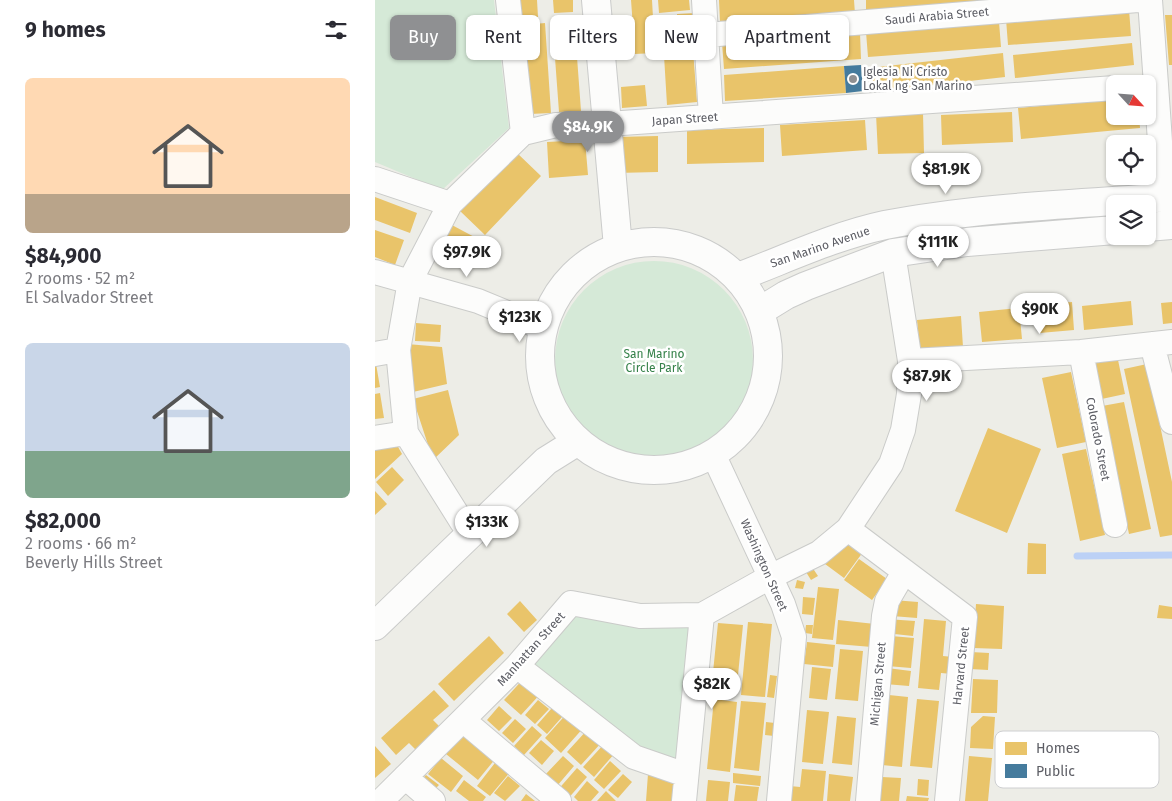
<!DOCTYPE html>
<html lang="en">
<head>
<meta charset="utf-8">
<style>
  :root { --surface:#fff; --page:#f2f2f3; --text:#2b2b33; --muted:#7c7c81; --accent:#8f9092 }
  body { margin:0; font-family:"Fira Sans",sans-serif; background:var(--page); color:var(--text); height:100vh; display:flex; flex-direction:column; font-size:19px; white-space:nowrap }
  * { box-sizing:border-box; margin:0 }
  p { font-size:16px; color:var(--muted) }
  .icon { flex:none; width:28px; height:28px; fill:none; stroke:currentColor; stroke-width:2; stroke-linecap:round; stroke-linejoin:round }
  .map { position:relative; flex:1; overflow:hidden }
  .details { display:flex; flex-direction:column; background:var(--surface); width:375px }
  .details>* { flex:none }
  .banner { position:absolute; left:15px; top:15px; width:475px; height:45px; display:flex; gap:10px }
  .needle { width:32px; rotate:116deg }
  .fabs { position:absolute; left:731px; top:75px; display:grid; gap:10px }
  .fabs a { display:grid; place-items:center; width:50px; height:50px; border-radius:8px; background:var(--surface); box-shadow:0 1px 4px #0004; font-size:25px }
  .price { position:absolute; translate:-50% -42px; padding:0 11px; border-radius:18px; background:#fff; color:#222; font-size:16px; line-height:32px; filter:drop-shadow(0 1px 2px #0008) }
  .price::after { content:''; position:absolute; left:50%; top:30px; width:15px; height:11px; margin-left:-8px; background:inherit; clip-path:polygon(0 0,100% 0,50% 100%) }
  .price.on { background:var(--accent); color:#fff }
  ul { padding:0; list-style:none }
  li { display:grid; align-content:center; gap:10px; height:265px; padding:0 25px }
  li span { display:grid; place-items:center; height:155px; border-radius:8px; color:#555 }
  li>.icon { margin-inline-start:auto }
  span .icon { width:90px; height:90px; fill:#fffc; stroke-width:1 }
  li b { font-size:21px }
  h2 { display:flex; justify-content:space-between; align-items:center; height:60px; padding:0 25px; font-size:21px }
  .chip { padding:0 18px; border-radius:8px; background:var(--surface); box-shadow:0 1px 4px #0004; font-size:18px; line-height:45px }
  .chip.on { background:var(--accent); color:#fff }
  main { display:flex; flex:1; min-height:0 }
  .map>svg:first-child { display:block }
  .green { fill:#d5e9d7 }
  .homes { fill:#e9c46a }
  .public { fill:#457b9d }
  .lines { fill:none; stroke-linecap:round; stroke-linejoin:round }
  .stream { stroke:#bcd1f6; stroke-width:7 }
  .street-casing { stroke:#cacbc9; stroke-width:26 }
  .secondary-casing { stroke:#cacbca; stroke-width:30 }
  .street { stroke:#fcfcfb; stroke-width:24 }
  .secondary { stroke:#fcfcfb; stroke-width:28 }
  .poi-dot { fill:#8f9092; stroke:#fff; stroke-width:2 }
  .labels { text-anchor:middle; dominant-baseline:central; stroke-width:5; stroke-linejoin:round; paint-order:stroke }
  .street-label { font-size:12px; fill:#5d5e65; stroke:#fff }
  .poi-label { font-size:12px; fill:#5d5e65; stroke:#fff; text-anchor:start }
  .park-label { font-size:12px; fill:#36824a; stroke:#fff }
  .key { fill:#fff; stroke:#cecfd1; stroke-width:1 }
  .key-label { font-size:14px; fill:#5d5e65 }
</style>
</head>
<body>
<main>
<section class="details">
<h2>9 homes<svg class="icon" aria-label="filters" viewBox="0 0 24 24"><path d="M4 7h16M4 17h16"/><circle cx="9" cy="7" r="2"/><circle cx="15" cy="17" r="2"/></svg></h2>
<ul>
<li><span style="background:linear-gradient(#ffd9b3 75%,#b9a48a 0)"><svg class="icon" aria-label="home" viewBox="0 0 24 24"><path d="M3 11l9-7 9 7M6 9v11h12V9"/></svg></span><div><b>$84,900</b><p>2 rooms · 52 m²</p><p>El Salvador Street</p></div></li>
<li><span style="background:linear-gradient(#c9d6e8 70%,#7fa58c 0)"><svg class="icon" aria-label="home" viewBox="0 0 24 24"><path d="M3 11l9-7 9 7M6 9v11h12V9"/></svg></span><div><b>$82,000</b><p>2 rooms · 66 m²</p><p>Beverly Hills Street</p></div></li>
</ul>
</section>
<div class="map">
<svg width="797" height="801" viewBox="0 0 797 801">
  <rect width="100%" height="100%" fill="#edede7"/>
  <!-- green -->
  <path class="green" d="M0 0H119L134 128 67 190 0 162Z
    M180 360a99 99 0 1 1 198 0a99 99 0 1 1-198 0Z
    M199 614 320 627 305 767 265 753 152 665Z"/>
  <!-- homes -->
  <path class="homes" d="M143 0H162L163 17 144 19Z
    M178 0H198V12L179 13Z
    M256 0H277L280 53 260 54Z
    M283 0H314L315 10 284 13Z
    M344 0H479L480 14 345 22Z
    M491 0H607V1L491 11Z
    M754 9 756 36 633 45 631 19Z
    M320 13 321 33 303 34 302 14Z
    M300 15 301 35 286 36 284 17Z
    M790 15H797V65H794Z
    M255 20 256 40 232 42 231 22Z
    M624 22 626 47 493 57 491 32Z
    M170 23 176 113 155 114 149 25Z
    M200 30 206 111 184 112 178 31Z
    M485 33 486 59 349 69 347 43Z
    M317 37 322 102 292 105 288 39Z
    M757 43 759 65 640 78 638 55Z
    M628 53 630 77 497 92 494 68Z
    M469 66 471 93 350 101 349 75Z
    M270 85 272 106 247 108 246 87Z
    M740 99V116H764L765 128 646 139 643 108Z
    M637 112 638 142 567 145 566 115Z
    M548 113 549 153 503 154 501 114Z
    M490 120 492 150 407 156 405 125Z
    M389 128V162L312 164V130Z
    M283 136V172L241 173V137Z
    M210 140 213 175 174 178 172 142Z
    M141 152 166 176 110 235 84 210Z
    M0 197 42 213 35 233 0 220Z
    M75 224 105 240 95 259 65 244Z
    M0 230 29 240 20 265 0 257Z
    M756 301 758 325 709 330 707 306Z
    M697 302 699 330 665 333 662 305Z
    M797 302V323L788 324 786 303Z
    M644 308 647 339 607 342 604 312Z
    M586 316 588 347 545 351 542 320Z
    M41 323 66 325 65 342 40 341Z
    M32 344 67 347 72 384 38 392Z
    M742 355 750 394 722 400 713 361Z
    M1 364 5 387 0 388V365Z
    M772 364 797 482V535L785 537 749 369Z
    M696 372 711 442 682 448 667 378Z
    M73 390 84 435 58 460 38 399Z
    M5 393 9 418 0 419V394Z
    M749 402 776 529 754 534 727 406Z
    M613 428 666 449 632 533 580 511Z
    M22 445 27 454 0 479V447Z
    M711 449 730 535 705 541 687 454Z
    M17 467 29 480 13 496 1 482Z
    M0 491 12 504 0 515Z
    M474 543 488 552 469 578 446 561Z
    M653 543 671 544V574H652Z
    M484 559 512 579 497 600 469 580Z
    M437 567 443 576 436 580 431 572Z
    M422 580 430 582 428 589 420 588Z
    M443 587 464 589 458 640 437 638Z
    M428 597 440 598 438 615 427 614Z
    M518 600 543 602 542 618 517 616Z
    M145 601 162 620 149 632 132 614Z
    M601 604 629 606 627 649 598 648Z
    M784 605 797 607V619L782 618Z
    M511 619 540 621 538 636 510 633Z
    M549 619 571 621 568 656 578 657 577 674 566 673 564 690 543 688Z
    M463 620 500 624 497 647 461 644Z
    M373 622 397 624 390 697 366 695Z
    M343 623 368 625 361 695 336 692Z
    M431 625H438L437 634 430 633Z
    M114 636 129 653 79 701 63 684Z
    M516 636 539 638 536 668 512 666Z
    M432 642 460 645 458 667 429 664Z
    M465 649 488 651 483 701 460 699Z
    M596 652 614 653 613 670 595 669Z
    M437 667 456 669 452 700 434 698Z
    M512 668 536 671 534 686 510 684Z
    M395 675 402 676 399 698 392 697Z
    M151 676 168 691 146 715 129 700Z
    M598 679 623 680 622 713H596Z
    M59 690 74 706 58 720 65 727 41 750 34 743 21 755 6 738Z
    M514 695 533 697 527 767 507 765Z
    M339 699 362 702 355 772 332 769Z
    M542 699 564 701 557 768 535 766Z
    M163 700 174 709 160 724 150 715Z
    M366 701 391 703 384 771 359 768Z
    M124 706 137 718 124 731 112 720Z
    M177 708 187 717 172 734 162 725Z
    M432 710 454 712 448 764 427 762Z
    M194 711 210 726 186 753 170 738Z
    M462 716 481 718 477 765 457 763Z
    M608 716 620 717 618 749 595 748 596 727Z
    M140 719 151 729 138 743 127 733Z
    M391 722 400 723 399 736 390 735Z
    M157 726 167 735 149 755 139 746Z
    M213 729 227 742 206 765 192 752Z
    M88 732 121 758 103 780 71 754Z
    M166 740 179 751 167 765 154 753Z
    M229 744 240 753 219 777 208 767Z
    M0 746 16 764 0 778Z
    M188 756 199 766 182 786 170 775Z
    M594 756 617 758 613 801H590Z
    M66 758 88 776 76 792 53 774Z
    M123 759 137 770 115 796 102 786Z
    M235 761 246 771 229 789 219 780Z
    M202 768 212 777 191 801 181 792Z
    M427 769 451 771 448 801H414L415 786 425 787Z
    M358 773 386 776 385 786 358 783Z
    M248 774 257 782 243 798 233 790Z
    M273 774 305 777 302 801H271Z
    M454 774 478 777 475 801H452Z
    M51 775 64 785 59 790 46 780Z
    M133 776 145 786 130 801 119 793Z
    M507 777 526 778 524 801H504Z
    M543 779 554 780 553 796 542 795Z
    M89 780 111 797 108 801H94L81 791Z
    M333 780 355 782 353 801H331Z
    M212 781 224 792 216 801H203L199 797Z
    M361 785 384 787 382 801H359Z
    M231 791 241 801H222Z
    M151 794 160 801H146Z
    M532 796 554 798 553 801H531Z"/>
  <!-- public -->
  <path class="public" d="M486 65 488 91 471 93 469 66Z"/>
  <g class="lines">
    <!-- stream -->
    <path class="stream" d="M702 556 797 555"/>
    <defs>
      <path id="street" d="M133 0 148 133
        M329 0 336 117
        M775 0 789 198
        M331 35 763 0
        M0 179 75 204
        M0 272 103 301 168 328
        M777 344 797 422
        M706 352 740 525
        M0 354 23 350
        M535 361 706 352 797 342
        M0 438 31 433
        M338 454 408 604 419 637 404 801
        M87 522 31 433 23 350 35 281 75 204 148 133 181 125 233 124 740 88
        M473 529 590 617 572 801
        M142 666 259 757 311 775
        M88 720 184 801
        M30 777 58 801
        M6 801 142 666 196 603 265 616 327 615 395 577 444 553 473 529 516 464 528 430 534 394 535 361 518 253
        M309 801 327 615
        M493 801 509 616 512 601 529 572"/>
      <path id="secondary" d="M221 0 243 247
        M772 227 797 225
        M165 356a114 114 0 1 1 228 0a114 114 0 1 1-228 0Z
        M363 277C411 259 459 236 510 225 603 207 702 204 797 197
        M385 311 411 295 431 286 518 253 592 242 740 230
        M0 626 171 461 203 441"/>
    </defs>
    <!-- street casing -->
    <use href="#street" class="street-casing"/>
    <!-- secondary casing -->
    <use href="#secondary" class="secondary-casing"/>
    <!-- street -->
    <use href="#street" class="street"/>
    <!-- secondary -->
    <use href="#secondary" class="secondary"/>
  </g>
  <!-- markers -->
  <circle class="poi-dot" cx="478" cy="79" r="5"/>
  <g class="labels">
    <!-- street labels -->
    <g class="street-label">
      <text transform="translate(562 16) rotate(-5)">Saudi Arabia Street</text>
      <text transform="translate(310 119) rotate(-4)">Japan Street</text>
      <text transform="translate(445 247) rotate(-19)">San Marino Avenue</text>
      <text transform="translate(723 439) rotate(79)">Colorado Street</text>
      <text transform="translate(389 565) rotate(66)">Washington Street</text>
      <text transform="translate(156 649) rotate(-48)">Manhattan Street</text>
      <text transform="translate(586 666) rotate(-84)">Harvard Street</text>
      <text transform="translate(503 684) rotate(-85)">Michigan Street</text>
    </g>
    <!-- poi labels -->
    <g class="poi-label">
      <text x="488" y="72">Iglesia Ni Cristo<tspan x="488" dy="14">Lokal ng San Marino</tspan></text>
    </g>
    <!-- park labels -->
    <g class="park-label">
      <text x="279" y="354">San Marino<tspan x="279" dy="14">Circle Park</tspan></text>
    </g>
  </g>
  <!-- legend -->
  <rect x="620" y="731" width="164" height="57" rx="8" class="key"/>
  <rect x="630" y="742" width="22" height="13" fill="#e9c46a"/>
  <rect x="630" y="764" width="22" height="14" fill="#457b9d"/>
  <g class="key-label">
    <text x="661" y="753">Homes</text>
    <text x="661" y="776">Public</text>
  </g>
</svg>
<div class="fabs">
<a><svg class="needle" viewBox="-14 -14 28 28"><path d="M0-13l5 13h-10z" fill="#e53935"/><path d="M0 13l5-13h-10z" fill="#7c7c81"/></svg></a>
<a><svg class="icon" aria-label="locate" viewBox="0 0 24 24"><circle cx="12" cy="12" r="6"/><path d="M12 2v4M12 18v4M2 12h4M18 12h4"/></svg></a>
<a><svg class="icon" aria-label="layers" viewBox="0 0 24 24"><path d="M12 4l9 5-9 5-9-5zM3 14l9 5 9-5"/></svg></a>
</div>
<b class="price on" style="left:213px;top:153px">$84.9K</b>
<b class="price" style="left:571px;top:195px">$81.9K</b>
<b class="price" style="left:563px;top:268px">$111K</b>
<b class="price" style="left:92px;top:278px">$97.9K</b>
<b class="price" style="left:665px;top:335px">$90K</b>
<b class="price" style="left:145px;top:343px">$123K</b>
<b class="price" style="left:552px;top:402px">$87.9K</b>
<b class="price" style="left:112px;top:548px">$133K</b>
<b class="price" style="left:337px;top:710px">$82K</b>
<div class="banner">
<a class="chip on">Buy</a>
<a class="chip">Rent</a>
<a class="chip">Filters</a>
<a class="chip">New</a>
<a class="chip">Apartment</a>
</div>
</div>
</main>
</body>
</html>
